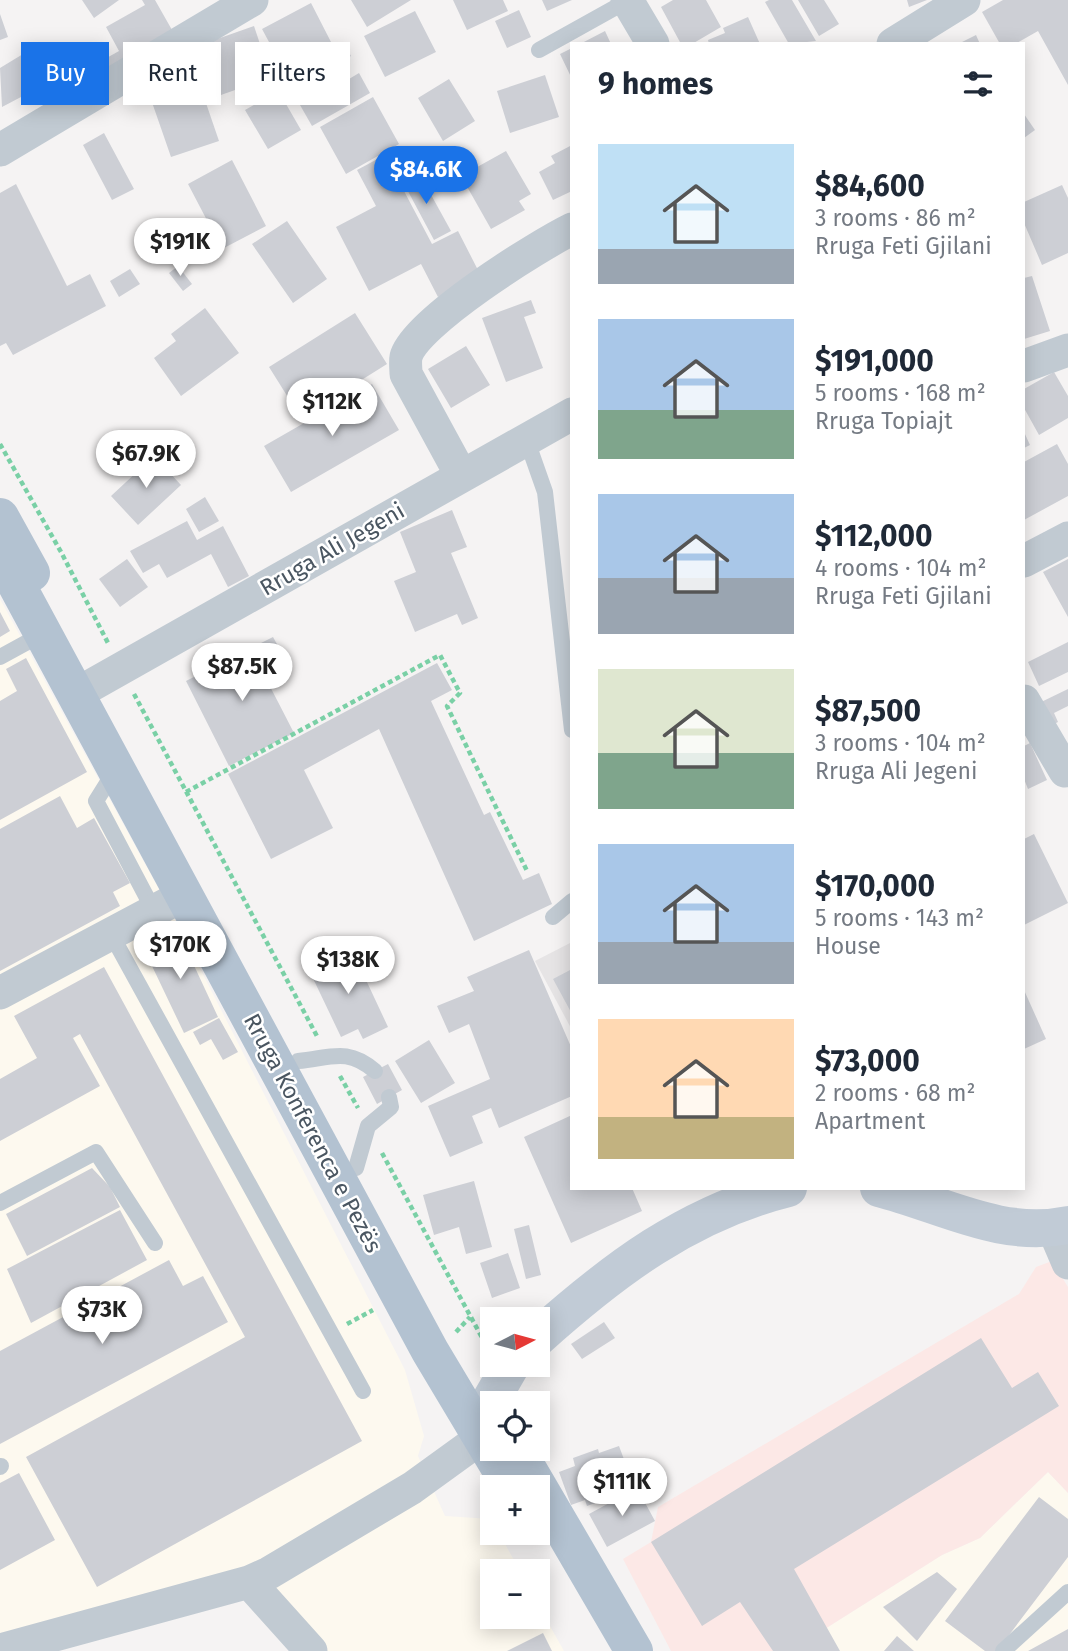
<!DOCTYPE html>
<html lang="en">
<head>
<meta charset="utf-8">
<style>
  :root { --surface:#fff; --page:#f2f2f3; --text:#1f2937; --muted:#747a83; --accent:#1a73e8 }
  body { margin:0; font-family:"Fira Sans",sans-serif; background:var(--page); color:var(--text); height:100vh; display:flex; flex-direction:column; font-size:26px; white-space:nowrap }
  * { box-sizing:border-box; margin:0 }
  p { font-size:23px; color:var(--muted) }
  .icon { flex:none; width:38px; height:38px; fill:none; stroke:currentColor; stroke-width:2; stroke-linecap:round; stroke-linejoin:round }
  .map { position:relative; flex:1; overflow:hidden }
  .details { position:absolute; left:570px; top:42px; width:455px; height:1148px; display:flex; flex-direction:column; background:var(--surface); border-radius:0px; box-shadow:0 4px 18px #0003 }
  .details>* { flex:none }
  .banner { position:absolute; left:21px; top:42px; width:444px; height:63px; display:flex; gap:14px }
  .needle { width:46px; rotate:84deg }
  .tools { position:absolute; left:480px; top:1307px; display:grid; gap:14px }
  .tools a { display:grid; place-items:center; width:70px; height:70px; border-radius:0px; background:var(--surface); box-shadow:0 4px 18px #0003; font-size:35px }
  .price { position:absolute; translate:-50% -60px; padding:0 16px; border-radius:24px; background:#fff; color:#222; font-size:23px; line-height:46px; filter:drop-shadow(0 2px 4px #0008) }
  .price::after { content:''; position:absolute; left:50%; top:42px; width:21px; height:16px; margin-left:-10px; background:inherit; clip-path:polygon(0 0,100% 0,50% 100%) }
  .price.active { background:var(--accent); color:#fff }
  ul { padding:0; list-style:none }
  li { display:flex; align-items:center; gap:21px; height:175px; padding:0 28px }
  li span { display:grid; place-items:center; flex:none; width:196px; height:140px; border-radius:0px; color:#555 }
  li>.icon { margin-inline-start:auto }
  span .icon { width:84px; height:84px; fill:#fffc; stroke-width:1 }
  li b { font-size:30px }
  h2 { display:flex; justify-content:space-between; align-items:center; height:84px; padding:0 28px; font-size:30px }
  .chip { padding:0 24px; border-radius:0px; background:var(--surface); box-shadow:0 4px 18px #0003; font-size:24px; line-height:63px }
  .chip.active { background:var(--accent); color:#fff }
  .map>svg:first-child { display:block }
  .commercial { fill:#fdf9ef }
  .education { fill:#e6e4e5 }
  .medical { fill:#fce8e6 }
  .building { fill:#cdcfd5 }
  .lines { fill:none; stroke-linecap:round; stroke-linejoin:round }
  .path { stroke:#7ad0a6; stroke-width:4.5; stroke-dasharray:5 3.5; stroke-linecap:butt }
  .service { stroke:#c1cad2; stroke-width:16 }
  .minor { stroke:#c1cad2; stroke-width:33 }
  .secondary { stroke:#c1cbd6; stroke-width:38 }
  .primary { stroke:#b3c2d1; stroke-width:38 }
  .labels { text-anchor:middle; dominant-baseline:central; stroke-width:5; stroke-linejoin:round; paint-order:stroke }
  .street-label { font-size:23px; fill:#4a5661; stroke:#fff }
</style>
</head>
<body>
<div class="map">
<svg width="1068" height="1651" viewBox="0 0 1068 1651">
  <rect width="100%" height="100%" fill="#f5f3f3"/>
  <!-- commercial -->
  <path class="commercial" d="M0 599 167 904 405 1370 424 1436 418 1456 445 1516 491 1519 492 1533H499L520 1571 492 1572V1617H537V1603L564 1651H311L248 1582 0 1650Z
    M1048 1472 1068 1493V1651H790L942 1555 980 1538Z"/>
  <!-- education -->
  <path class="education" d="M572 942V1030L535 961Z"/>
  <!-- medical -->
  <path class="medical" d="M1052 1261 1068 1287V1493L1048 1472 980 1538 942 1555 790 1651H671L623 1559 651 1542 658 1507 1019 1294 1036 1267Z"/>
  <!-- building -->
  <path class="building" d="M82 0H119L94 18Z
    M142 0H155L176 37 109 72 103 60 119 51 106 27 145 5Z
    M351 0H411L367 27Z
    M453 0H503L508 11 467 30Z
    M542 0H572L547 11Z
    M673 0H706L721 27 692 44H681L661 7Z
    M769 0H792L816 41 789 44 765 2Z
    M798 0H824L839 24 819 36Z
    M907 0H927L909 7Z
    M1003 0H1068V85L1038 31 1015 44H1000L982 12Z
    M311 3 331 42 283 68 262 29Z
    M519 10 531 37 507 48 495 21Z
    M415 11 436 52 385 77 364 36Z
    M0 14 8 37 0 40Z
    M748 17 760 44H709L708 40 725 33 723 28Z
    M254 26 271 77 221 95 203 44Z
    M605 31 611 44H580Z
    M976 35 980 44H958Z
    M343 42 351 56 323 71 315 57Z
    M572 48V79L560 54Z
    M23 54 40 87 2 107 0 68Z
    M340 64 349 79 359 73 370 93 312 126 296 98 286 104 301 130 268 149 245 110 279 91 283 97Z
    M194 68 219 141 171 157 146 85Z
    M545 75 559 117 510 133 497 91Z
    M449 79 475 121 443 141 418 98Z
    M373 97 399 144 346 174 320 127Z
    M1024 114 1035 130 1024 138Z
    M104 133 134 189 112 200 83 145Z
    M572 145V191L553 200 539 172 555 163 551 156Z
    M506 151 531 194 519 201 525 210 491 229 461 176Z
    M385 155 432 244 458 231 480 274 438 297 421 264 369 291 336 227 376 206 357 170Z
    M232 160 266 226 222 249 188 184Z
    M418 171 451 231 434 240 402 180Z
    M16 184 67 286 90 274 106 306 13 355 6 343 0 346V193Z
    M1062 185 1068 198V253L1042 265 1024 223V202Z
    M287 221 327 279 293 303 252 244Z
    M178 266 192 284 183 291 169 273Z
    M130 269 140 284 119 297 110 281Z
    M1032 276 1050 331 1024 339V278Z
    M531 300 536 313 524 317 543 368 506 382 482 318Z
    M205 308 239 353 181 396 154 358 176 341 171 334Z
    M355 313 387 364 301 418 269 367Z
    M466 346 490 385 451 408 428 369Z
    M1054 372 1068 396V418L1039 435 1024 408V389Z
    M372 384 399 430 291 492 264 446Z
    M1024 432 1030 445 1024 448Z
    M1057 444 1068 464V496L1024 520V462Z
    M154 456 181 485 138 525 111 496Z
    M205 497 219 521 199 532 186 509Z
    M452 510 467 547 451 553 478 618 462 625 457 614 415 632 394 581 416 572 400 532Z
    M187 521 197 540 223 526 249 576 228 587 211 554 167 578 159 564 143 573 130 551Z
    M127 559 148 587 120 607 99 579Z
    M1068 559V617L1043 572Z
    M0 612 10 631 0 637Z
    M273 637 283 655 260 667 294 733 229 766 186 681Z
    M1068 642V672L1039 686 1028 662Z
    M26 658 87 772 0 820V701L17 691 6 669Z
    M437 663 452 690 431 701 484 815 490 812 523 880 539 873 552 904 474 941 379 729 304 770 333 828 271 859 228 774Z
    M1068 689V706L1054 713 1058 722 1046 728 1035 705Z
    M1030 743 1047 780 1028 789 1024 779V746Z
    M60 796 77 828 94 818 130 883 113 892 120 906 0 971V829Z
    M1034 834 1068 903 1024 925V839Z
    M177 929 218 1017 184 1033 142 945Z
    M352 950 388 1027 363 1039 358 1029 341 1037 309 970Z
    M529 950 572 1049V1096L499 1128 491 1108 472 1116 483 1143 450 1157 428 1106 490 1079 469 1024 449 1033 437 1006 474 991 467 977Z
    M104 967 362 1441 97 1587 26 1457 245 1337 80 1034 73 1038 100 1086 0 1141V1079L37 1058 14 1016Z
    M572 969V1014L553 979Z
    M1024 990 1046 1039 1024 1049Z
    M219 1018 238 1052 223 1060 211 1039 200 1045 193 1032Z
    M429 1040 455 1083 421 1103 395 1061Z
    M388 1064 402 1090 377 1104 363 1077Z
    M572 1115V1188H632L642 1211 571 1243 524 1137Z
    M92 1168 110 1187 120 1207 27 1256 6 1214Z
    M474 1181 492 1247 466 1254 459 1227 434 1235 423 1195Z
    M120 1210 147 1260 31 1323 7 1269Z
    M529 1225 541 1275 526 1279 514 1229Z
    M508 1253 520 1288 492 1298 480 1263Z
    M169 1260 183 1286 203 1276 228 1322 0 1444V1351Z
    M604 1322 615 1338 582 1359 571 1344Z
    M981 1338 1012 1388 1038 1372 1059 1406 794 1569 840 1651H773L740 1602 702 1626 651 1542Z
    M619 1446 625 1462 618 1464 622 1476 641 1469 646 1484 587 1506 585 1500 571 1505 559 1472 575 1466 573 1458 598 1449 599 1453Z
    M19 1473 55 1540 0 1570V1483Z
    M637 1488 655 1521 607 1547 589 1514Z
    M1039 1497 1068 1519V1557L997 1651H985L945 1621Z
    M937 1572 957 1589 917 1641 883 1607Z
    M1068 1629V1651H1028Z
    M543 1633 552 1651H507Z
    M897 1636 914 1651H884Z"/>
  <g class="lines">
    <!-- path -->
    <path class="path" d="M0 444 61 552 108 643
      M134 694 318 1038
      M186 792 440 655 460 693 447 706 527 871
      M340 1076 358 1108
      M382 1153 486 1345
      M347 1324 373 1310
      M456 1332 470 1317"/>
    <!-- service -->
    <path class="service" d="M539 50 627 1
      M526 438 545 492 572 730
      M0 657 44 633
      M116 769 96 801 154 911
      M553 917 572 901
      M111 934 363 1391
      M298 1061C331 1058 347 1047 375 1071
      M356 1168 368 1126 391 1107 389 1097
      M0 1203 96 1152 155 1243
      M0 1467 1 1466
      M1003 1651 1068 1592"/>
    <!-- minor -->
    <path class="minor" d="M627 0 653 44
      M893 44 964 0
      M0 150 252 0
      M1024 366 1068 350
      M461 475 406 374C406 369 405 362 406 357 414 323 539 245 572 229
      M1024 561 1068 538
      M92 685 572 414
      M1024 701 1065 771 1068 769
      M0 993 184 895
      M1053 1228 1068 1263
      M249 1582 311 1651
      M0 1650 249 1582 269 1573 412 1488 470 1446 480 1434"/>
    <!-- secondary -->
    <path class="secondary" d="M879 1188C942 1204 1001 1239 1068 1225
      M537 1338C613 1270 688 1213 788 1188
      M480 1434 488 1405 511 1365"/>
    <!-- primary -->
    <path class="primary" d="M0 517 31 573
      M0 554 430 1351 512 1488
      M516 1449 634 1651"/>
  </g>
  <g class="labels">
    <!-- street labels -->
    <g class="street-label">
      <text transform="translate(332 549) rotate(-30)">Rruga Ali Jegeni</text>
      <text transform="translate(313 1133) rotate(62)">Rruga Konferenca e Pezës</text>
    </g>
  </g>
</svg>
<div class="tools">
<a><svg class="needle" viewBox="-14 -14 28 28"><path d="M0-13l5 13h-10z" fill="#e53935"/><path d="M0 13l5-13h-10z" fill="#747a83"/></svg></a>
<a><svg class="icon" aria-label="locate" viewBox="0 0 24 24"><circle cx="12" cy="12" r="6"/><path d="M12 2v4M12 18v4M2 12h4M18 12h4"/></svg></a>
<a>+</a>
<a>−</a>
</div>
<b class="price active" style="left:426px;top:206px">$84.6K</b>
<b class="price" style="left:180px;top:278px">$191K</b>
<b class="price" style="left:332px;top:438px">$112K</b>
<b class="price" style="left:146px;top:490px">$67.9K</b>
<b class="price" style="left:242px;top:703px">$87.5K</b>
<b class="price" style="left:180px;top:981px">$170K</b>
<b class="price" style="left:348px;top:996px">$138K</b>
<b class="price" style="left:102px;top:1346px">$73K</b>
<b class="price" style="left:622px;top:1518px">$111K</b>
<div class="banner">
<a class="chip active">Buy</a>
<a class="chip">Rent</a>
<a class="chip">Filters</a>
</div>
<section class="details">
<h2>9 homes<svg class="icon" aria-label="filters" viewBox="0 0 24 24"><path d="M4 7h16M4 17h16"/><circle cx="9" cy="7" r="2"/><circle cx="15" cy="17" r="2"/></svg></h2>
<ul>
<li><span style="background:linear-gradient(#bfe0f5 75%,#9aa5b1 0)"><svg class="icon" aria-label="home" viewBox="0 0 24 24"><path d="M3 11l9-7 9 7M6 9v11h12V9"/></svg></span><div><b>$84,600</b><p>3 rooms · 86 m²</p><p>Rruga Feti Gjilani</p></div></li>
<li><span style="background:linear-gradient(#a9c7e8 65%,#7fa58c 0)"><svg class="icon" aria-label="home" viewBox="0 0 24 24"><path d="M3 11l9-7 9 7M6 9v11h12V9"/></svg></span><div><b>$191,000</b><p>5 rooms · 168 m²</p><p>Rruga Topiajt</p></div></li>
<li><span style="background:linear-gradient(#a9c7e8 60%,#9aa5b1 0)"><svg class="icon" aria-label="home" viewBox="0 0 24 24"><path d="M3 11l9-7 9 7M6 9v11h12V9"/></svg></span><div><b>$112,000</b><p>4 rooms · 104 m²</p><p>Rruga Feti Gjilani</p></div></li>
<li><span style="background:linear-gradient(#dfe7d0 60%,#7fa58c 0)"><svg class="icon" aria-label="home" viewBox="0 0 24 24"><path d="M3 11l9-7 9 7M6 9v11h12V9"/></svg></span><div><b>$87,500</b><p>3 rooms · 104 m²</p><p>Rruga Ali Jegeni</p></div></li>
<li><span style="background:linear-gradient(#a9c7e8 70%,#9aa5b1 0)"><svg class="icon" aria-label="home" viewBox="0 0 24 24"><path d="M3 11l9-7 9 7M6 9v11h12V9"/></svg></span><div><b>$170,000</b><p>5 rooms · 143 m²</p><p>House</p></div></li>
<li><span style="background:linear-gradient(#ffd9b3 70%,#c2b280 0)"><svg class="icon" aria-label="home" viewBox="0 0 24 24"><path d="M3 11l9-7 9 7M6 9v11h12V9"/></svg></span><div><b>$73,000</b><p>2 rooms · 68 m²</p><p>Apartment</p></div></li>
</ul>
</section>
</div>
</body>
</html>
